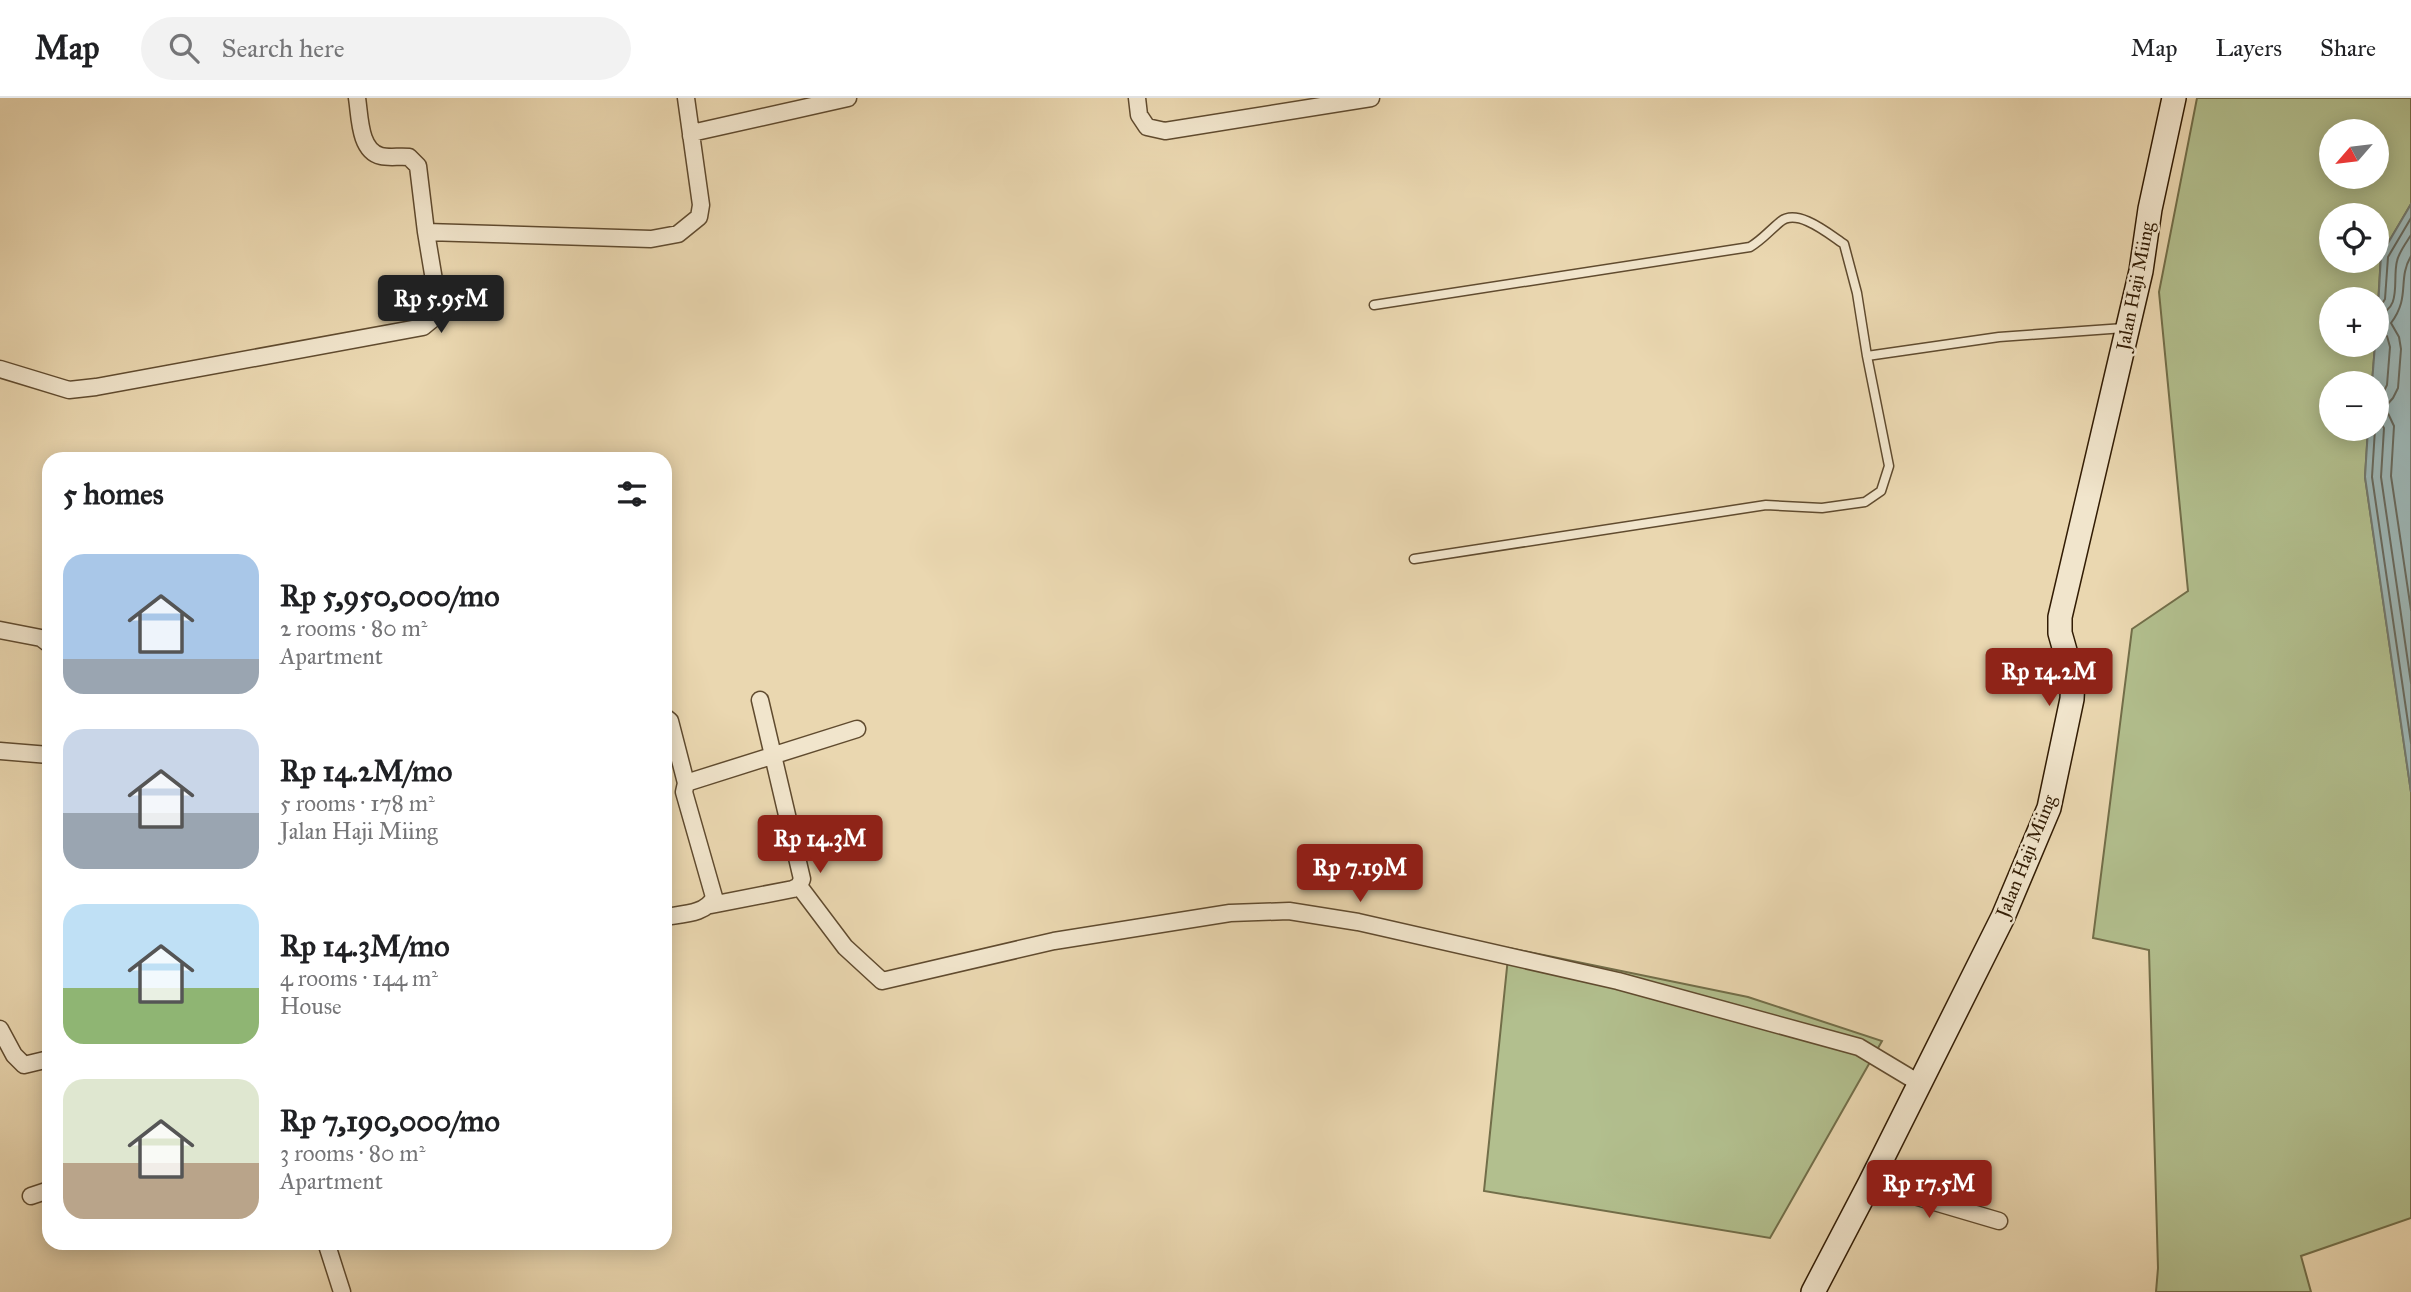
<!DOCTYPE html>
<html lang="en">
<head>
<meta charset="utf-8">
<style>
  :root { --surface:#fff; --page:#f2f2f2; --text:#202124; --muted:#757577; --line:#e0e0e0; --accent:#8f2418 }
  body { margin:0; font-family:"IM FELL Great Primer",serif; background:var(--page); color:var(--text); height:100vh; display:flex; flex-direction:column; font-size:26px; white-space:nowrap }
  * { box-sizing:border-box; margin:0 }
  p { font-size:23px; color:var(--muted) }
  .icon { flex:none; width:38px; height:38px; fill:none; stroke:currentColor; stroke-width:2; stroke-linecap:round; stroke-linejoin:round }
  .map { position:relative; flex:1; overflow:hidden }
  .drawer { position:absolute; left:42px; top:354px; width:630px; height:798px; display:flex; flex-direction:column; background:var(--surface); border-radius:21px; box-shadow:0 4px 18px #0003 }
  .drawer>* { flex:none }
  .needle { width:46px; rotate:242deg }
  .fabs { position:absolute; left:2319px; top:21px; display:grid; gap:14px }
  .fabs a { display:grid; place-items:center; width:70px; height:70px; border-radius:50%; background:var(--surface); box-shadow:0 4px 18px #0003; font-size:35px }
  .price { position:absolute; translate:-50% -60px; padding:0 16px; border-radius:7px; background:var(--accent); color:#fff; font-size:23px; line-height:46px; filter:drop-shadow(0 2px 4px #0008) }
  .price::after { content:''; position:absolute; left:50%; top:42px; width:21px; height:16px; margin-left:-10px; background:inherit; clip-path:polygon(0 0,100% 0,50% 100%) }
  .price.on { background:#222; color:#fff }
  ul { padding:0; list-style:none }
  li { display:flex; align-items:center; gap:21px; height:175px; padding:0 21px }
  li span { display:grid; place-items:center; flex:none; width:196px; height:140px; border-radius:21px; color:#555 }
  li>.icon { margin-inline-start:auto }
  span .icon { width:84px; height:84px; fill:#fffc; stroke-width:1 }
  li b { font-size:30px }
  h2 { display:flex; justify-content:space-between; align-items:center; height:84px; padding:0 21px; font-size:30px }
  header { display:flex; align-items:center; gap:42px; box-sizing:border-box; height:98px; padding:0 35px; background:var(--surface); border-bottom:2px solid var(--line) }
  header strong { font-size:33px }
  nav { display:flex; gap:38px; margin-inline-start:auto; font-size:24px }
  .search { width:490px; height:63px; background:var(--page); display:flex; align-items:center; gap:18px; box-sizing:border-box; padding:0 24px; border-radius:38px; color:var(--muted); font-size:26px }
  .map>svg:first-child { display:block }
  .green { fill:#b2bf8e; stroke:#726e49; stroke-width:2; fill-rule:evenodd }
  .water { fill:#9db7b7; stroke:#72796f; stroke-width:2 }
  .lines { fill:none; stroke-linecap:round; stroke-linejoin:round }
  .shore { stroke:#686a5e; stroke-width:2 }
  .service-casing { stroke:#604b2f; stroke-width:11 }
  .minor-casing { stroke:#604b2f; stroke-width:19 }
  .secondary-casing { stroke:#321c04; stroke-width:26 }
  .service { stroke:#f1e5cc; stroke-width:8 }
  .minor { stroke:#f1e5cc; stroke-width:16 }
  .secondary { stroke:#f1e5cc; stroke-width:23 }
  .labels { text-anchor:middle; dominant-baseline:central; stroke-width:5; stroke-linejoin:round; paint-order:stroke }
  .street-label { font-size:19px; fill:#321c04; stroke:#f1e5cc }
</style>
</head>
<body>
<header>
<strong>Map</strong>
<div class="search"><svg class="icon" aria-label="search" viewBox="0 0 24 24"><circle cx="10" cy="10" r="6"/><path d="M15 15l6 6"/></svg>Search here</div>
<nav><a>Map</a><a>Layers</a><a>Share</a></nav>
</header>
<div class="map">
<svg width="2411" height="1194" viewBox="0 0 2411 1194">
  <rect width="100%" height="100%" fill="#ead7b0"/>
  <filter id="stains"><feTurbulence type="fractalNoise" baseFrequency=".00286" numOctaves="4"/><feColorMatrix values="0 0 0 0 .2 0 0 0 0 .09 0 0 0 0 .02 0 0 0 .5 -.17"/></filter>
  <radialGradient id="worn" r=".72"><stop offset=".6" stop-color="#630" stop-opacity="0"/><stop offset="1" stop-color="#630" stop-opacity=".3"/></radialGradient>
  <!-- green -->
  <path class="green" d="M2197 0H2411V106L2381 157 2377 222 2376 201H2331V247H2375L2372 285H2331V331H2368L2365 379 2411 694V1120L2301 1158 2311 1194H2156L2158 1170 2149 852 2093 840 2132 531 2188 493 2159 194ZM2331 33H2376V79H2331ZM2331 117H2376V163H2331Z
    M1509 850 1748 899 1882 943 1770 1140 1484 1093Z"/>
  <!-- water -->
  <path class="water" d="M2411 106V694L2365 379 2368 331H2376V285H2372L2375 247H2376L2381 157Z"/>
  <g class="lines">
    <!-- shore -->
    <path class="shore" d="M2411 158C2397 182 2411 198 2391 225L2399 239 2401 251 2398 290 2393 300 2385 309 2394 328 2391 378 2411 512
      M2376 208 2382 206 2385 201 2388 159 2411 120
      M2376 217C2403 212 2392 182 2397 163 2399 154 2406 145 2411 137
      M2376 231 2387 238 2390 249 2387 287 2383 295 2376 300
      M2376 318 2384 330 2381 379 2411 585
      M2375 331 2372 379 2411 645"/>
    <defs>
      <path id="service" d="M1374 207 1750 149C1762 142 1769 133 1780 124 1797 109 1829 136 1844 146L1857 195 1867 258
        M1414 461 1766 407 1822 410 1865 404 1881 393 1889 368 1867 258 1999 239 2124 230"/>
      <path id="minor" d="M357 0C360 18 359 53 381 58 389 60 400 58 409 59L418 68 426 134
        M1137 0 1139 17 1147 29 1165 33 1371 0
        M691 38 696 34 848 0
        M0 271 69 292 96 289 423 229 434 220 437 200 426 134 651 141 678 136 699 119 701 107 686 0
        M0 532 41 540 49 546
        M665 619 670 623 686 685
        M0 653 49 657
        M799 788 845 849 882 883 1054 843 1230 815 1289 813 1358 824 1618 883 1859 949 1919 985
        M711 807 793 791 799 788 802 781 760 602
        M665 819C682 816 707 816 714 799L684 694 686 685 857 631
        M0 931 14 957 24 967 49 961
        M1870 1085 1999 1123
        M31 1098 49 1092
        M326 1144 342 1194"/>
      <path id="secondary" d="M1813 1194 1870 1085 2003 819 2049 710 2072 601 2073 581 2060 535V519L2141 173 2150 111 2174 0"/>
    </defs>
    <!-- service casing -->
    <use href="#service" class="service-casing"/>
    <!-- minor casing -->
    <use href="#minor" class="minor-casing"/>
    <!-- secondary casing -->
    <use href="#secondary" class="secondary-casing"/>
    <!-- service -->
    <use href="#service" class="service"/>
    <!-- minor -->
    <use href="#minor" class="minor"/>
    <!-- secondary -->
    <use href="#secondary" class="secondary"/>
  </g>
  <g class="labels">
    <!-- street labels -->
    <g class="street-label">
      <text transform="translate(2135 188) rotate(-79)">Jalan Haji Miing</text>
      <text transform="translate(2026 758) rotate(-68)">Jalan Haji Miing</text>
    </g>
  </g>
  <rect width="100%" height="100%" filter="url(#stains)"/>
  <rect width="100%" height="100%" fill="url(#worn)"/>
</svg>
<div class="fabs">
<a><svg class="needle" viewBox="-14 -14 28 28"><path d="M0-13l5 13h-10z" fill="#e53935"/><path d="M0 13l5-13h-10z" fill="#757577"/></svg></a>
<a><svg class="icon" aria-label="locate" viewBox="0 0 24 24"><circle cx="12" cy="12" r="6"/><path d="M12 2v4M12 18v4M2 12h4M18 12h4"/></svg></a>
<a>+</a>
<a>−</a>
</div>
<b class="price on" style="left:441px;top:237px">Rp 5.95M</b>
<b class="price" style="left:2049px;top:610px">Rp 14.2M</b>
<b class="price" style="left:820px;top:777px">Rp 14.3M</b>
<b class="price" style="left:1360px;top:806px">Rp 7.19M</b>
<b class="price" style="left:1929px;top:1122px">Rp 17.5M</b>
<section class="drawer">
<h2>5 homes<svg class="icon" aria-label="filters" viewBox="0 0 24 24"><path d="M4 7h16M4 17h16"/><circle cx="9" cy="7" r="2"/><circle cx="15" cy="17" r="2"/></svg></h2>
<ul>
<li><span style="background:linear-gradient(#a9c7e8 75%,#9aa5b1 0)"><svg class="icon" aria-label="home" viewBox="0 0 24 24"><path d="M3 11l9-7 9 7M6 9v11h12V9"/></svg></span><div><b>Rp 5,950,000/mo</b><p>2 rooms · 80 m²</p><p>Apartment</p></div></li>
<li><span style="background:linear-gradient(#c9d6e8 60%,#9aa5b1 0)"><svg class="icon" aria-label="home" viewBox="0 0 24 24"><path d="M3 11l9-7 9 7M6 9v11h12V9"/></svg></span><div><b>Rp 14.2M/mo</b><p>5 rooms · 178 m²</p><p>Jalan Haji Miing</p></div></li>
<li><span style="background:linear-gradient(#bfe0f5 60%,#8fb573 0)"><svg class="icon" aria-label="home" viewBox="0 0 24 24"><path d="M3 11l9-7 9 7M6 9v11h12V9"/></svg></span><div><b>Rp 14.3M/mo</b><p>4 rooms · 144 m²</p><p>House</p></div></li>
<li><span style="background:linear-gradient(#dfe7d0 60%,#b9a48a 0)"><svg class="icon" aria-label="home" viewBox="0 0 24 24"><path d="M3 11l9-7 9 7M6 9v11h12V9"/></svg></span><div><b>Rp 7,190,000/mo</b><p>3 rooms · 80 m²</p><p>Apartment</p></div></li>
</ul>
</section>
</div>
</body>
</html>
